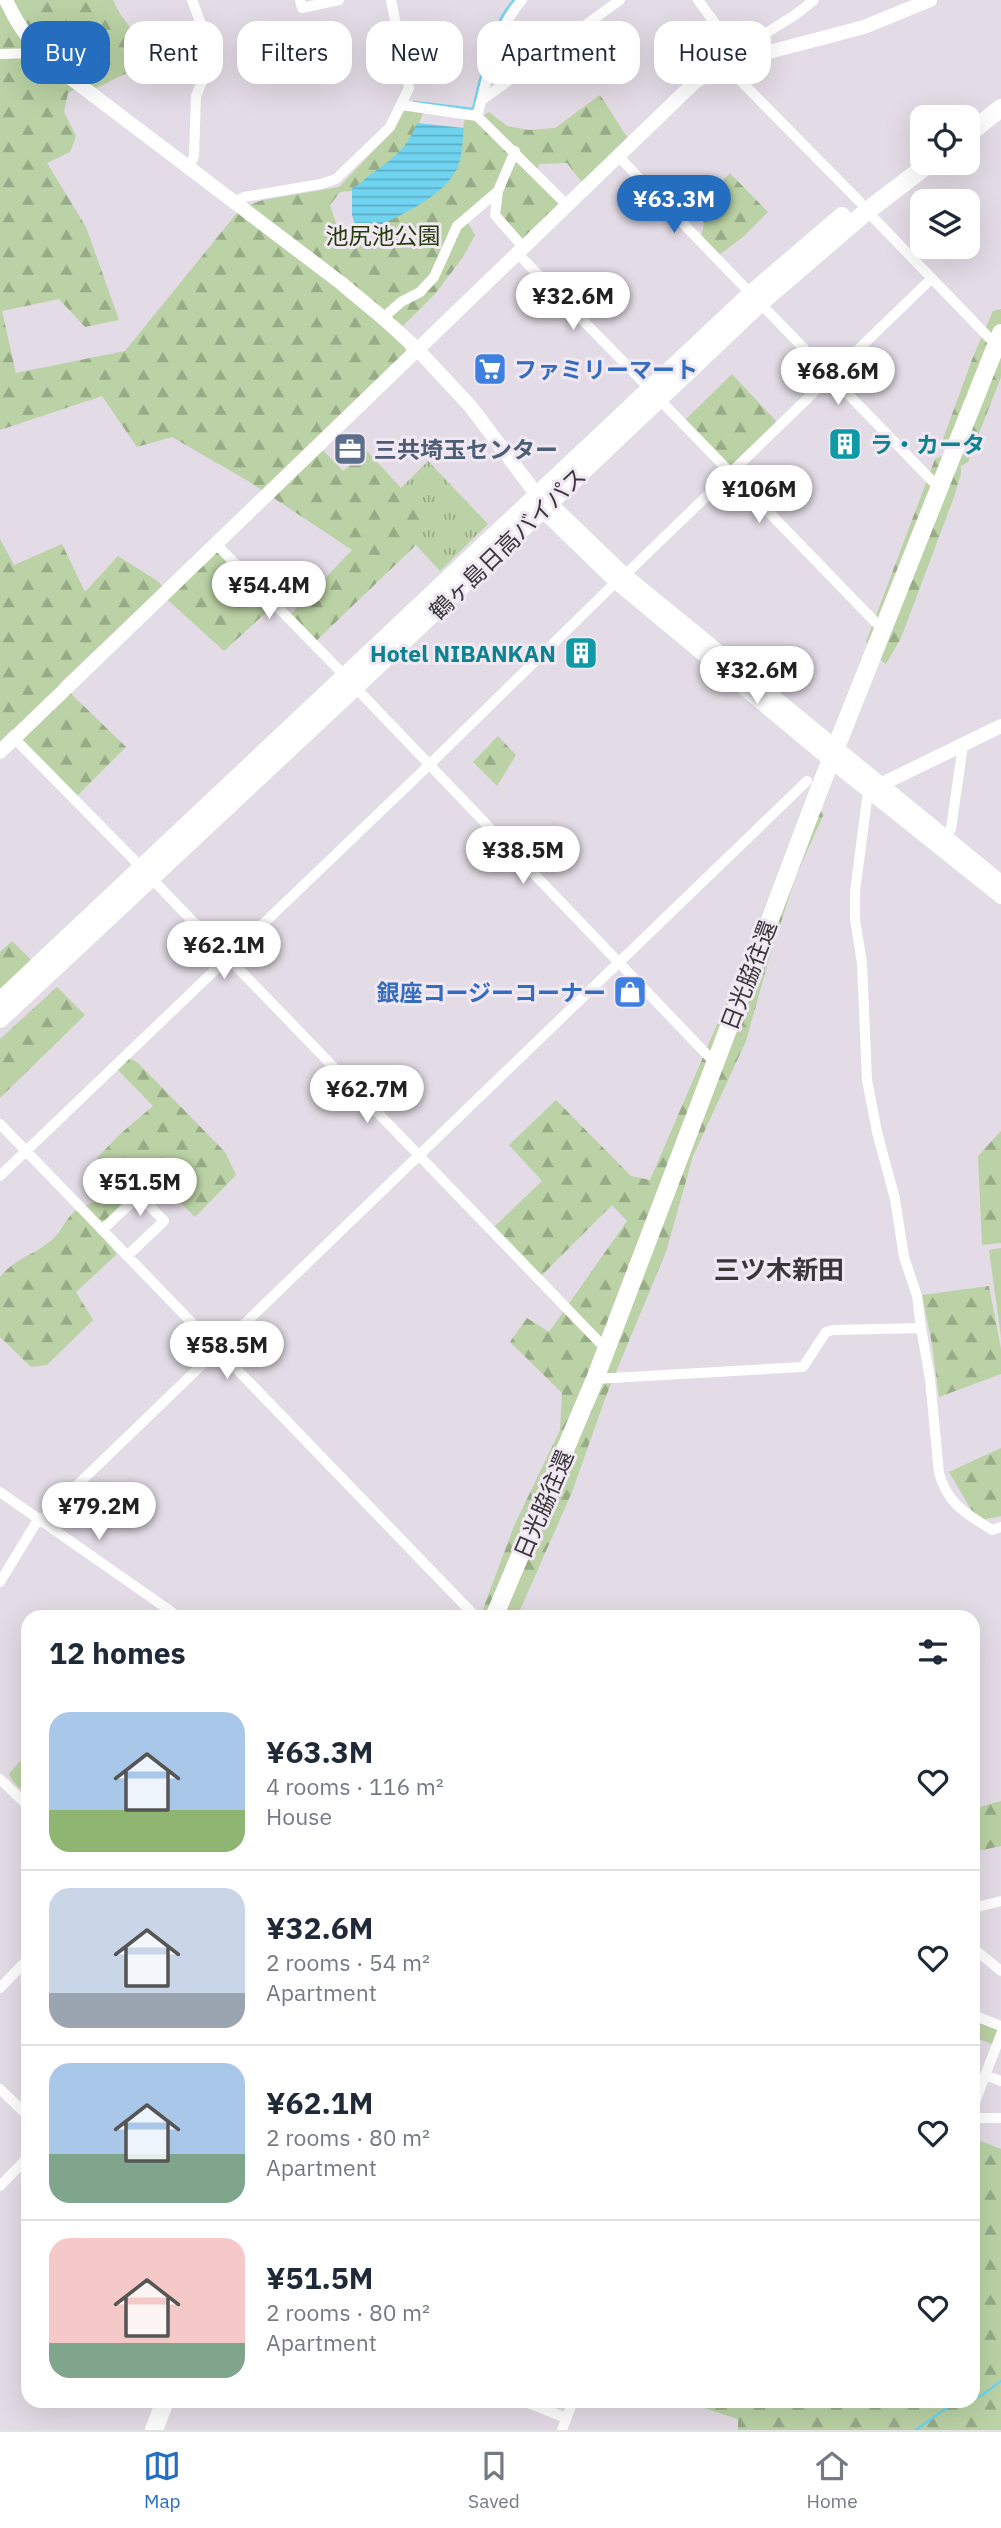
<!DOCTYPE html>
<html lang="en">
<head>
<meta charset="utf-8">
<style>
  :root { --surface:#fff; --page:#f2f2f3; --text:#1f2937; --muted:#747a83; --line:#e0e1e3; --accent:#256dbe }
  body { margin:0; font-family:"IBM Plex Sans","Noto Sans JP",sans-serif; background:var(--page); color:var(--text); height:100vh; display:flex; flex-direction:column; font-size:26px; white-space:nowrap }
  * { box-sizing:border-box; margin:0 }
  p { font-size:23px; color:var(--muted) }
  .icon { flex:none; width:38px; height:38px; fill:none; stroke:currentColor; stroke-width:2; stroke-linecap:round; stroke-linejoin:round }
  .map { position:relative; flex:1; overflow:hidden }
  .sheet { position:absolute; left:21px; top:1610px; width:959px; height:798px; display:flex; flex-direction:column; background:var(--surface); border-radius:21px; box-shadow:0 7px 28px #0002 }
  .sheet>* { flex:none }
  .guide { position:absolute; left:21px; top:21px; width:959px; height:63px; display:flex; gap:14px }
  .controls { position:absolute; left:910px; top:105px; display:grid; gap:14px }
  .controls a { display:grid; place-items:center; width:70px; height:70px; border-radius:14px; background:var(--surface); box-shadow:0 7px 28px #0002; font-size:35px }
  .price { position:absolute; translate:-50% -60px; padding:0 16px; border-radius:24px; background:#fff; color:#222; font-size:23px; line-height:46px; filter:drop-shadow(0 2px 4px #0008) }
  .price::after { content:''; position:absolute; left:50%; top:42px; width:21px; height:16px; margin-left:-10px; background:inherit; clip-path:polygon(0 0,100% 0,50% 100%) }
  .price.on { background:var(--accent); color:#fff }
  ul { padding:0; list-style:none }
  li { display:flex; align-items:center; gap:21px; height:175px; padding:0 28px }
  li+li { border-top:2px solid var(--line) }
  li span { display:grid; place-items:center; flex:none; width:196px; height:140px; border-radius:21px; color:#555 }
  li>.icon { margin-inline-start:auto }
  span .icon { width:84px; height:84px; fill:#fffc; stroke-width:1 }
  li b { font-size:30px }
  h2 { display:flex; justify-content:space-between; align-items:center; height:84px; padding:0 28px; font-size:30px }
  .tag { padding:0 24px; border-radius:21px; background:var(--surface); box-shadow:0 7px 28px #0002; font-size:24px; line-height:63px }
  .tag.on { background:var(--accent); color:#fff }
  .menu { display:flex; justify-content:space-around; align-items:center; height:98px; border-top:2px solid var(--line); background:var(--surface); font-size:19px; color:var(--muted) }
  .menu a { display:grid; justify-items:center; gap:4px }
  .menu .on { color:var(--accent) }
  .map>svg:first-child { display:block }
  .grass { fill:url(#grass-tufts) }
  .forest { fill:url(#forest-firs) }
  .pitch { fill:#bad2a5 }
  .water { fill:url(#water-rules) }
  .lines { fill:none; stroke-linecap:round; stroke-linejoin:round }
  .stream { stroke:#70d4f1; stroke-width:2.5 }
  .street { stroke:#fff; stroke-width:10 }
  .secondary { stroke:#fff; stroke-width:14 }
  .highway { stroke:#fff; stroke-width:18 }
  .labels { text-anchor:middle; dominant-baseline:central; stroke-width:6; stroke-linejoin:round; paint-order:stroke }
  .park-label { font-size:23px; fill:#253b08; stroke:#f0e8f2 }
  .shop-label { font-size:23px; font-weight:bold; fill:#366cbe; stroke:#f0e8f2; text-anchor:start }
  .culture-label { font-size:23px; font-weight:bold; fill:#0d838f; stroke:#f0e8f2; text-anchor:start }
  .service-label { font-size:23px; font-weight:bold; fill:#4e5e75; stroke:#f0e8f2; text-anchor:start }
  .street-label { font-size:23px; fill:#3a363a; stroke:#f0e8f2 }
  .quarter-label { font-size:26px; font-weight:bold; fill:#3a363a; stroke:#f0e8f2 }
</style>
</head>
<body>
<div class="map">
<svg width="1001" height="2430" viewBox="0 0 1001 2430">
  <defs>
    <pattern id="grass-tufts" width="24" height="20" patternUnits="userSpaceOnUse" patternTransform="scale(1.75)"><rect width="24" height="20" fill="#bad2a5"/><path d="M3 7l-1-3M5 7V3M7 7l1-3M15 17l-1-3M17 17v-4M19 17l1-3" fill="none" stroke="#98ab87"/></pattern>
    <pattern id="forest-firs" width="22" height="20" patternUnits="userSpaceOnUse" patternTransform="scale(1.75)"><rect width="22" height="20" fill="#bad2a5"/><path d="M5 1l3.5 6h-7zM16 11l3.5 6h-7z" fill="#98ab87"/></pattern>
    <pattern id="water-rules" width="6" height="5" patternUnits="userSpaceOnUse" patternTransform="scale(1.75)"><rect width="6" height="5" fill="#70d4f1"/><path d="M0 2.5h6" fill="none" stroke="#5dadc4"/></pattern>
  </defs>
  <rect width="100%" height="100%" fill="#e3dbe5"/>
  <!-- grass -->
  <path class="grass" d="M428 461 488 524 440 571 416 545 427 522 401 488Z
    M980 2022 995 2027 998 2031 993 2044 975 2038Z"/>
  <!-- forest -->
  <path class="forest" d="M2 0H113L120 14 148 51 139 67 96 88 86 83 68 93 64 112 76 136 70 152 47 163 86 227 119 320 85 327 59 299 2 311 16 373 125 351 241 208 263 200 339 187 390 134 405 110 423 113 411 145 362 190 340 192 330 205 343 244 372 247 377 223 459 148 465 118 477 120 489 112 507 126 529 130 555 128 600 95 629 140 583 184 567 163 539 164 536 179 560 205 524 241 485 197 464 217 475 235 463 257 435 294 394 335 405 348 406 353 316 443 343 471 366 450 401 488 428 522 416 545 316 641 291 614 352 550 248 481 172 437 137 447 102 396 0 430V1Z
    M730 173 768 212 743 237 719 255 701 236 704 225 699 205Z
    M1001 309V377L968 462 961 466V474L954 497 901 638 886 664 878 658 866 642 935 459 947 454 943 439 973 357 993 311Z
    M732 374 777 422 729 468 684 421Z
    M0 539 14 565 62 544 85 592 118 556 156 580 170 593 216 550 270 609 224 651 158 591 60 683 126 747 77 796 12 729 0 741Z
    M498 736 516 755 497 786 473 762Z
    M807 799 824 814 797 873 769 959 746 1041 693 1156 666 1252 606 1396 572 1492 517 1617H480L514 1526 560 1430 562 1393 510 1342 527 1318 549 1332 627 1221 612 1205 540 1277 493 1228 542 1181 509 1145 556 1100 631 1176 650 1180 729 997Z
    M12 941 32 961 0 990V952Z
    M57 987 85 1015 0 1098V1039Z
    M127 1057 137 1062 225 1152 236 1175 195 1217 154 1176 99 1232 117 1254 76 1292 93 1320 47 1365 31 1367 0 1337V1277C17 1257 30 1257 48 1243 60 1235 65 1220 72 1214 91 1197 112 1208 109 1169L97 1158 119 1135 153 1106 115 1067Z
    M1001 1131V1243L982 1245 978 1156Z
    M989 1286 1001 1349V1374L939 1397 932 1344 922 1295Z
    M1001 1448V1516L978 1521 949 1472Z
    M28 1752V1798C24 1788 14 1787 9 1774Z
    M1001 1801V1846L973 1852V1809Z
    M973 2138 1001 2149V2430H738V2419L682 2401H973Z"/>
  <!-- pitch -->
  <path class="pitch" d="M1001 1248V1337L989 1250Z"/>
  <!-- water -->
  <path class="water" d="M417 123 464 128C462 140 463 155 458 166 445 198 394 218 365 232L356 228 352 215V188C362 184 365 177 374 172 394 159 408 146 417 123Z"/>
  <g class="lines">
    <!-- stream -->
    <path class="stream" d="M414 102 473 109C482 74 489 27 514 0
      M973 2398 982 2395 1001 2381
      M916 2430 949 2406 963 2401"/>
    <!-- street -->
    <path class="street" d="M300 0 302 8 339 0
      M522 0C494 32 489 76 477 116L567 205
      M698 0 736 52
      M0 54 40 53
      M735 61 736 52 795 15 814 0
      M726 66 860 202
      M482 100 620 0
      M401 105 477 116
      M618 156 751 294
      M189 169 194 156 196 96 210 63 208 43 192 0
      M498 191 495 215 524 248
      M233 202 244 197 321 184 336 179 390 127 409 88 391 0
      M867 211 996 345
      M518 254 650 389
      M760 303 940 489
      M383 318 401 302 420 292 434 277 457 226 498 191 515 151
      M659 399 882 629
      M215 543 346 677
      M625 575 931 279
      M355 687 715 1063
      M14 738 142 868
      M945 836 951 829 963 745
      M151 878 606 1349
      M0 1124 476 1617
      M0 1176 428 766 616 582
      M102 1230 139 1195 164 1221 127 1256
      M921 1328 930 1379 939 1473C948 1505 966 1513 992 1530L1001 1527
      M595 1379 803 1367 826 1332 833 1330 921 1328 917 1296 904 1257 895 1199 877 1132 867 1080 862 963 855 919V892L867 799 871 792
      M0 1492 179 1617
      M41 1520 807 781
      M0 1582 39 1518
      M0 1779 28 1806
      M973 1908 1001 1901
      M973 1948 1001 1971
      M0 1988 28 1959
      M973 2015 1001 2026
      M985 2075 1001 2081
      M0 2089 28 2116
      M973 2107 1001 2034
      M973 2118H1001
      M0 2186 28 2157
      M523 2401 566 2418
      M562 2430 573 2401"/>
    <!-- secondary -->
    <path class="secondary" d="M6 0C18 27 34 48 56 67L341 283 383 318 417 349 471 407 537 495 542 510 616 582 831 761 1001 897
      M541 498 549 502 625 575 1001 882
      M0 752 696 81 735 61 864 27 930 0
      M882 784 1001 726"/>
    <!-- highway -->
    <path class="highway" d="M968 134 1001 108
      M0 1001 751 294 842 216
      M0 1019 355 687 760 303 867 211 930 163
      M494 1617 595 1379 821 785 1001 333
      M154 2430 165 2401"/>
  </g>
  <!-- icons -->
  <defs>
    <symbol id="supermarket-square" viewBox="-11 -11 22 22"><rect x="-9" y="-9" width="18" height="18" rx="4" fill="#3f7fe0" stroke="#f0e8f2"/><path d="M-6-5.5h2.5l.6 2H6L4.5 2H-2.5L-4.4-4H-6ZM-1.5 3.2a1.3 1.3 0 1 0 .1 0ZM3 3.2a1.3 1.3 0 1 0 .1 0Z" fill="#fff"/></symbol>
    <symbol id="building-square" viewBox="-11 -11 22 22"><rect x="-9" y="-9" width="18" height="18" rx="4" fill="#0f9aa8" stroke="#f0e8f2"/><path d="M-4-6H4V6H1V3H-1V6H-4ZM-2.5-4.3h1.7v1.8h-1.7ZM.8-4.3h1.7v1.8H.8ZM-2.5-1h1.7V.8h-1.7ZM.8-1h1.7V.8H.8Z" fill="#fff"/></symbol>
    <symbol id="office-square" viewBox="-11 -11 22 22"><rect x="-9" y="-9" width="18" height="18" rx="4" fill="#5c6f8a" stroke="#f0e8f2"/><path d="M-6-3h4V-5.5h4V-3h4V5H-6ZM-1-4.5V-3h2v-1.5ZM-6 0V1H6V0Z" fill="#fff"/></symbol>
    <symbol id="shop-square" viewBox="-11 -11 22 22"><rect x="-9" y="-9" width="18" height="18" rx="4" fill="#3f7fe0" stroke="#f0e8f2"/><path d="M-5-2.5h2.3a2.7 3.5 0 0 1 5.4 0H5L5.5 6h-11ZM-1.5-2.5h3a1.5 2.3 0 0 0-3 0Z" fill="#fff"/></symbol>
  </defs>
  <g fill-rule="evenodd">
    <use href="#supermarket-square" x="471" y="350" width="38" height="38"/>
    <use href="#building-square" x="826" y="425" width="38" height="38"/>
    <use href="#office-square" x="331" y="430" width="38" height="38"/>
    <use href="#building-square" x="562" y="634" width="38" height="38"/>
    <use href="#shop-square" x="611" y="973" width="38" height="38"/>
  </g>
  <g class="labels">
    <!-- park labels -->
    <g class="park-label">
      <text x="383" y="235">池尻池公園</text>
    </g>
    <!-- shop labels -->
    <g class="shop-label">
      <text x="514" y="369">ファミリーマート</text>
      <text x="606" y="992" text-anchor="end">銀座コージーコーナー</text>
    </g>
    <!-- culture labels -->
    <g class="culture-label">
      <text x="870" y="444">ラ・カータ</text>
      <text x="556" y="653" text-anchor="end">Hotel NIBANKAN</text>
    </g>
    <!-- service labels -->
    <g class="service-label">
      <text x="374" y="449">三共埼玉センター</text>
    </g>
    <!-- street labels -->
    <g class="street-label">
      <text transform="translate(507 543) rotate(-44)">鶴ヶ島日高バイパス</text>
      <text transform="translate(748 975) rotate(-69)">日光脇往還</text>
      <text transform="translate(543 1504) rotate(-67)">日光脇往還</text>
    </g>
    <!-- quarter labels -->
    <g class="quarter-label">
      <text x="779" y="1269">三ツ木新田</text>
    </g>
  </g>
</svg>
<div class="controls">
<a><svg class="icon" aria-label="locate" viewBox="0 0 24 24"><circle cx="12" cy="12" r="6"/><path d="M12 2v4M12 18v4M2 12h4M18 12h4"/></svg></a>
<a><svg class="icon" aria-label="layers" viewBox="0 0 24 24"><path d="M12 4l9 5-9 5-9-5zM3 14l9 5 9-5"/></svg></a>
</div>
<b class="price on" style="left:674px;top:235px">¥63.3M</b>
<b class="price" style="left:573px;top:332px">¥32.6M</b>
<b class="price" style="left:838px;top:407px">¥68.6M</b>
<b class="price" style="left:759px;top:525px">¥106M</b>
<b class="price" style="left:269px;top:621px">¥54.4M</b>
<b class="price" style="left:757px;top:706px">¥32.6M</b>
<b class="price" style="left:523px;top:886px">¥38.5M</b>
<b class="price" style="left:224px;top:981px">¥62.1M</b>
<b class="price" style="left:367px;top:1125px">¥62.7M</b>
<b class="price" style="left:140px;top:1218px">¥51.5M</b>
<b class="price" style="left:227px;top:1381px">¥58.5M</b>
<b class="price" style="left:99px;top:1542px">¥79.2M</b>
<div class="guide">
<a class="tag on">Buy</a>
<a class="tag">Rent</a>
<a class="tag">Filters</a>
<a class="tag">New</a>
<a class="tag">Apartment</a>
<a class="tag">House</a>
</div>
<section class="sheet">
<h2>12 homes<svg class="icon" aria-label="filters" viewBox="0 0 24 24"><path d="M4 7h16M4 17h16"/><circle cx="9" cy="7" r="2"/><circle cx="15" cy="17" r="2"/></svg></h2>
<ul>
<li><span style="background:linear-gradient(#a9c7e8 70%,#8fb573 0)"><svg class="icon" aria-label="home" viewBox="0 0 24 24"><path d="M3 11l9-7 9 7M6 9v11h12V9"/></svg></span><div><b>¥63.3M</b><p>4 rooms · 116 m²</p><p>House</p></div><svg class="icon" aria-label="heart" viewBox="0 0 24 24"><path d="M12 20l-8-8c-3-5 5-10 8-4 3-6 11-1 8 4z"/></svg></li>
<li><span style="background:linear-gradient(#c9d6e8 75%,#9aa5b1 0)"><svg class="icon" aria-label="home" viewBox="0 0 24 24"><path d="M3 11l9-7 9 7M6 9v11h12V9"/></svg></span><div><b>¥32.6M</b><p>2 rooms · 54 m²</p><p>Apartment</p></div><svg class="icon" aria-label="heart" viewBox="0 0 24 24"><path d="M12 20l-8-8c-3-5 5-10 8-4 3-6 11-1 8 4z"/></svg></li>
<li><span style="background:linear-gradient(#a9c7e8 65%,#7fa58c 0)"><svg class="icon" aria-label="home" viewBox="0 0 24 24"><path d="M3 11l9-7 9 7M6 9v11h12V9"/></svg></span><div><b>¥62.1M</b><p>2 rooms · 80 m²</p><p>Apartment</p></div><svg class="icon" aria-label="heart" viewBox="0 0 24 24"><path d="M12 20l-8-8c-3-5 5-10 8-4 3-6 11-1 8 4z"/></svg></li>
<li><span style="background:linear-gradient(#f6c9c9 75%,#7fa58c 0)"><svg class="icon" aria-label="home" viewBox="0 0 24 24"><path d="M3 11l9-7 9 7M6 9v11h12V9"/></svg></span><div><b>¥51.5M</b><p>2 rooms · 80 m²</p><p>Apartment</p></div><svg class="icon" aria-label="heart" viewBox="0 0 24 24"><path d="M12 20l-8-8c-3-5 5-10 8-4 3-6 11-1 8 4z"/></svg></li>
</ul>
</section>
</div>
<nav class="menu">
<a class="on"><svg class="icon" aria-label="map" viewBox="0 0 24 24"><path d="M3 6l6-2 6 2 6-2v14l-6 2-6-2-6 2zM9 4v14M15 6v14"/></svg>Map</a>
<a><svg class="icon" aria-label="saved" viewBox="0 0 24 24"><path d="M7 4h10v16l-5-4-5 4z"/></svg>Saved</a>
<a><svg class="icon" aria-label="home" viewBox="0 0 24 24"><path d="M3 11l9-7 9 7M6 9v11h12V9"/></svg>Home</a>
</nav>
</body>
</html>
